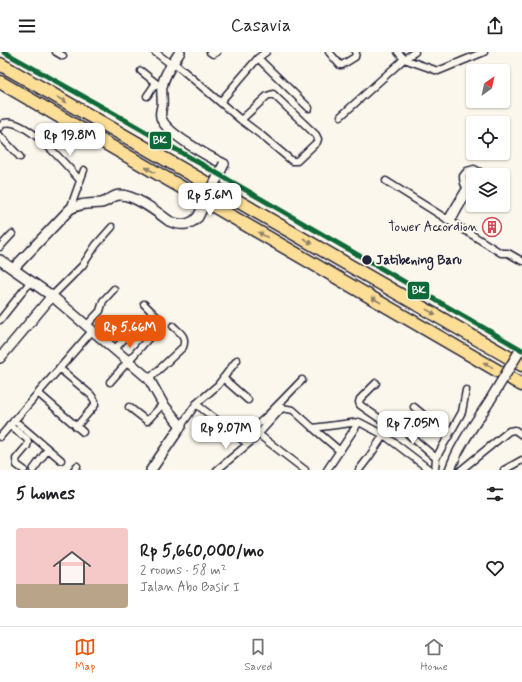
<!DOCTYPE html>
<html lang="en">
<head>
<meta charset="utf-8">
<style>
  :root { --surface:#fff; --page:#f2f2f2; --text:#202124; --muted:#757577; --line:#e0e0e0; --accent:#ea580c }
  body { margin:0; font-family:Mynerve,sans-serif; background:var(--page); color:var(--text); height:100vh; display:flex; flex-direction:column; font-size:15px; white-space:nowrap }
  * { box-sizing:border-box; margin:0 }
  p { font-size:13px; color:var(--muted) }
  .icon { flex:none; width:22px; height:22px; fill:none; stroke:currentColor; stroke-width:2; stroke-linecap:round; stroke-linejoin:round }
  .map { position:relative; height:418px; overflow:hidden }
  .details { display:flex; flex-direction:column; background:var(--surface); flex:1 }
  .details>* { flex:none }
  .needle { width:26px; rotate:33deg }
  .controls { position:absolute; left:466px; top:12px; display:grid; gap:8px }
  .controls a { display:grid; place-items:center; width:44px; height:44px; border-radius:4px; background:var(--surface); box-shadow:0 1px 3px #0004; font-size:20px }
  .price { position:absolute; translate:-50% -34px; padding:0 9px; border-radius:8px; background:#fff; color:#222; font-size:13px; line-height:26px; filter:drop-shadow(0 1px 2px #0008) }
  .price::after { content:''; position:absolute; left:50%; top:24px; width:12px; height:9px; margin-left:-6px; background:inherit; clip-path:polygon(0 0,100% 0,50% 100%) }
  .price.on { background:var(--accent); color:#fff }
  ul { padding:0; list-style:none }
  li { display:flex; align-items:center; gap:12px; height:100px; padding:0 16px }
  li span { display:grid; place-items:center; flex:none; width:112px; height:80px; border-radius:4px; color:#555 }
  li>.icon { margin-inline-start:auto }
  span .icon { width:48px; height:48px; fill:#fffc; stroke-width:1 }
  li b { font-size:17px }
  h2 { display:flex; justify-content:space-between; align-items:center; height:48px; padding:0 16px; font-size:17px }
  header { display:flex; justify-content:space-between; align-items:center; height:52px; padding:0 16px; background:var(--surface); font-size:18px; font-weight:600 }
  .tabs { display:flex; justify-content:space-around; align-items:center; height:56px; border-top:1px solid var(--line); background:var(--surface); font-size:11px; color:var(--muted) }
  .tabs a { display:grid; justify-items:center; gap:2px }
  .tabs .on { color:var(--accent) }
  .map>svg:first-child { display:block }
  .lines { fill:none; stroke-linecap:round; stroke-linejoin:round }
  .street-casing { stroke:#22223b; stroke-width:9 }
  .secondary-casing { stroke:#22223b; stroke-width:12 }
  .highway-casing { stroke:#22223b; stroke-width:15 }
  .street { stroke:#fbf7ec; stroke-width:6 }
  .secondary { stroke:#fbf7ec; stroke-width:9 }
  .highway { stroke:#fcde96; stroke-width:12 }
  .secondary-bridge-casing { stroke:#22223b; stroke-width:12; stroke-linecap:butt }
  .secondary-bridge { stroke:#fbf7ec; stroke-width:9 }
  .rail-1-casing { stroke:#fbf7ec; stroke-width:8 }
  .rail-1 { stroke:#0e6938; stroke-width:5 }
  .oneway { fill:#8f8068 }
  .stop-dot { fill:#22223b; stroke:#fbf7ec; stroke-width:1.5 }
  .labels { text-anchor:middle; dominant-baseline:central; stroke-width:4; stroke-linejoin:round; paint-order:stroke }
  .poi-label { font-size:13px; fill:#22223b; stroke:#fbf7ec; text-anchor:end }
  .stop-label { font-size:13px; font-weight:bold; fill:#22223b; stroke:#fbf7ec; text-anchor:start }
  .line-badge { stroke:#fbf7ec; stroke-width:1.5 }
  .badge-label { font-size:11px; text-anchor:middle; font-weight:bold; fill:#fff }
</style>
</head>
<body>
<header><svg class="icon" aria-label="menu" viewBox="0 0 24 24"><path d="M4 6h16M4 12h16M4 18h16"/></svg>Casavia<svg class="icon" aria-label="share" viewBox="0 0 24 24"><path d="M12 15V3M7 8l5-5 5 5M5 13v7h14v-7"/></svg></header>
<div class="map">
<svg width="522" height="418" viewBox="0 0 522 418">
  <rect width="100%" height="100%" fill="#fbf7ec"/>
  <filter id="ink" filterUnits="userSpaceOnUse"><feTurbulence type="fractalNoise" baseFrequency=".025" numOctaves="2"/><feDisplacementMap in="SourceGraphic" scale="8" xChannelSelector="R" yChannelSelector="G"/><feConvolveMatrix kernelMatrix="1 2 1 2 8 2 1 2 1" color-interpolation-filters="sRGB"/></filter>
  <g filter="url(#ink)">
    <g class="lines">
      <defs>
        <path id="street" d="M56 0 63 4
          M155 0 172 13
          M210 0 213 2 217 0
          M329 0 340 13H342L355 5 356 0
          M398 0 404 7 438 19 484 0
          M258 6 309 56
          M173 10 241 68 261 83 292 109H297L317 90 318 87 316 83 273 42 267 44 241 68
          M141 19 162 36
          M147 44 156 31
          M221 49 258 6 266 0
          M341 64 404 7 415 0
          M0 75 4 71C26 65 66 113 80 128
          M0 84 20 105
          M386 129 501 201H508L522 209
          M473 137C465 137 463 131 463 124L467 119 474 117 480 120 481 123
          M70 157 84 118
          M447 168 465 138
          M451 170 470 137
          M0 195 12 182
          M52 244 82 214 96 193 112 175
          M0 268 31 229
          M86 274 100 259 103 249 114 237
          M115 297 132 278
          M59 316 91 343 95 349V353L76 375
          M223 326 248 348
          M149 327 183 295C187 284 180 281 173 274
          M110 330 161 272 159 267 144 252
          M38 341 83 380
          M196 352 244 389
          M129 355 147 369 163 352
          M414 355 449 384
          M14 368 61 408
          M9 373 27 387 28 390 27 394 16 407 17 413 24 418
          M181 374 196 352 218 333 237 308
          M313 376 340 399
          M258 382 305 418
          M408 382 436 406
          M0 385 92 279
          M241 387 267 364 302 328
          M33 418 48 397
          M74 418 77 414
          M217 418 254 387 282 356 293 358 313 376 359 370 384 383 430 418
          M327 418 359 370
          M359 418 369 405 389 375 386 371 360 353 359 350 360 347 376 331
          M435 418 436 406 462 360 466 338
          M461 418 509 379 515 378 522 383
          M504 418 522 408"/>
        <path id="secondary" d="M180 0C173 11 164 22 162 35 161 41 163 47 162 54 161 59 159 63 162 68 168 82 209 105 224 112
          M0 208 52 244 149 327 163 352 181 374 151 418
          M13 217 70 157C80 151 90 152 101 151 108 150 112 143 120 143 135 143 157 160 169 169
          M0 306 52 244
          M450 418C458 394 475 372 489 350"/>
        <path id="highway" d="M0 12 522 313
          M0 30 522 333"/>
      </defs>
      <!-- street casing -->
      <use href="#street" class="street-casing"/>
      <!-- secondary casing -->
      <use href="#secondary" class="secondary-casing"/>
      <!-- highway casing -->
      <use href="#highway" class="highway-casing"/>
      <!-- street -->
      <use href="#street" class="street"/>
      <!-- secondary -->
      <use href="#secondary" class="secondary"/>
      <!-- highway -->
      <use href="#highway" class="highway"/>
      <defs>
        <path id="secondary-bridge" d="M169 169C181 174 189 174 198 165L224 112
          M489 350 522 295"/>
      </defs>
      <!-- secondary-bridge casing -->
      <use href="#secondary-bridge" class="secondary-bridge-casing"/>
      <!-- secondary-bridge -->
      <use href="#secondary-bridge" class="secondary-bridge"/>
      <defs>
        <path id="rail-1" d="M4 0 113 61 522 298"/>
      </defs>
      <!-- rail-1 casing -->
      <use href="#rail-1" class="rail-1-casing"/>
      <!-- rail-1 -->
      <use href="#rail-1" class="rail-1"/>
    </g>
    <!-- one-way arrows -->
    <defs><path id="oneway-solid" d="M-6-.8H1V-3.2L6.5 0L1 3.2V.8H-6Z"/></defs>
    <g class="oneway">
      <use href="#oneway-solid" transform="translate(62 48) rotate(30)"/>
      <use href="#oneway-solid" transform="translate(150 118) rotate(-150)"/>
      <use href="#oneway-solid" transform="translate(263 183) rotate(-150)"/>
      <use href="#oneway-solid" transform="translate(308 189) rotate(30)"/>
      <use href="#oneway-solid" transform="translate(376 248) rotate(-150)"/>
      <use href="#oneway-solid" transform="translate(431 260) rotate(30)"/>
      <use href="#oneway-solid" transform="translate(488 313) rotate(-150)"/>
    </g>
  </g>
  <!-- icons -->
  <defs>
    <symbol id="building-ring" viewBox="-11 -11 22 22"><circle r="9.5" fill="#fbf7ec" stroke="#d1495b" stroke-width="1.5"/><path d="M-4-6H4V6H1V3H-1V6H-4ZM-2.5-4.3h1.7v1.8h-1.7ZM.8-4.3h1.7v1.8H.8ZM-2.5-1h1.7V.8h-1.7ZM.8-1h1.7V.8H.8Z" fill="#d1495b"/></symbol>
  </defs>
  <g fill-rule="evenodd">
    <use href="#building-ring" x="481" y="164" width="22" height="22"/>
  </g>
  <!-- markers -->
  <circle class="stop-dot" cx="367" cy="208" r="5.5"/>
  <g class="labels">
    <!-- poi labels -->
    <g class="poi-label">
      <text x="478" y="175">Tower Accordion</text>
    </g>
    <!-- stop labels -->
    <g class="stop-label">
      <text x="376" y="208">Jatibening Baru</text>
    </g>
  </g>
  <g class="line-badge">
    <rect x="149" y="79" width="23" height="19" rx="4" fill="#0e6938"/>
    <rect x="407" y="229" width="23" height="19" rx="4" fill="#0e6938"/>
  </g>
  <g class="badge-label">
    <text x="160" y="92">BK</text>
    <text x="419" y="242">BK</text>
  </g>
</svg>
<div class="controls">
<a><svg class="needle" viewBox="-14 -14 28 28"><path d="M0-13l5 13h-10z" fill="#e53935"/><path d="M0 13l5-13h-10z" fill="#757577"/></svg></a>
<a><svg class="icon" aria-label="locate" viewBox="0 0 24 24"><circle cx="12" cy="12" r="6"/><path d="M12 2v4M12 18v4M2 12h4M18 12h4"/></svg></a>
<a><svg class="icon" aria-label="layers" viewBox="0 0 24 24"><path d="M12 4l9 5-9 5-9-5zM3 14l9 5 9-5"/></svg></a>
</div>
<b class="price" style="left:70px;top:105px">Rp 19.8M</b>
<b class="price" style="left:210px;top:165px">Rp 5.6M</b>
<b class="price on" style="left:130px;top:297px">Rp 5.66M</b>
<b class="price" style="left:413px;top:393px">Rp 7.05M</b>
<b class="price" style="left:226px;top:398px">Rp 9.07M</b>
</div>
<section class="details">
<h2>5 homes<svg class="icon" aria-label="filters" viewBox="0 0 24 24"><path d="M4 7h16M4 17h16"/><circle cx="9" cy="7" r="2"/><circle cx="15" cy="17" r="2"/></svg></h2>
<ul>
<li><span style="background:linear-gradient(#f6c9c9 70%,#b9a48a 0)"><svg class="icon" aria-label="home" viewBox="0 0 24 24"><path d="M3 11l9-7 9 7M6 9v11h12V9"/></svg></span><div><b>Rp 5,660,000/mo</b><p>2 rooms · 58 m²</p><p>Jalan Abo Basir I</p></div><svg class="icon" aria-label="heart" viewBox="0 0 24 24"><path d="M12 20l-8-8c-3-5 5-10 8-4 3-6 11-1 8 4z"/></svg></li>
</ul>
</section>
<nav class="tabs">
<a class="on"><svg class="icon" aria-label="map" viewBox="0 0 24 24"><path d="M3 6l6-2 6 2 6-2v14l-6 2-6-2-6 2zM9 4v14M15 6v14"/></svg>Map</a>
<a><svg class="icon" aria-label="saved" viewBox="0 0 24 24"><path d="M7 4h10v16l-5-4-5 4z"/></svg>Saved</a>
<a><svg class="icon" aria-label="home" viewBox="0 0 24 24"><path d="M3 11l9-7 9 7M6 9v11h12V9"/></svg>Home</a>
</nav>
</body>
</html>
